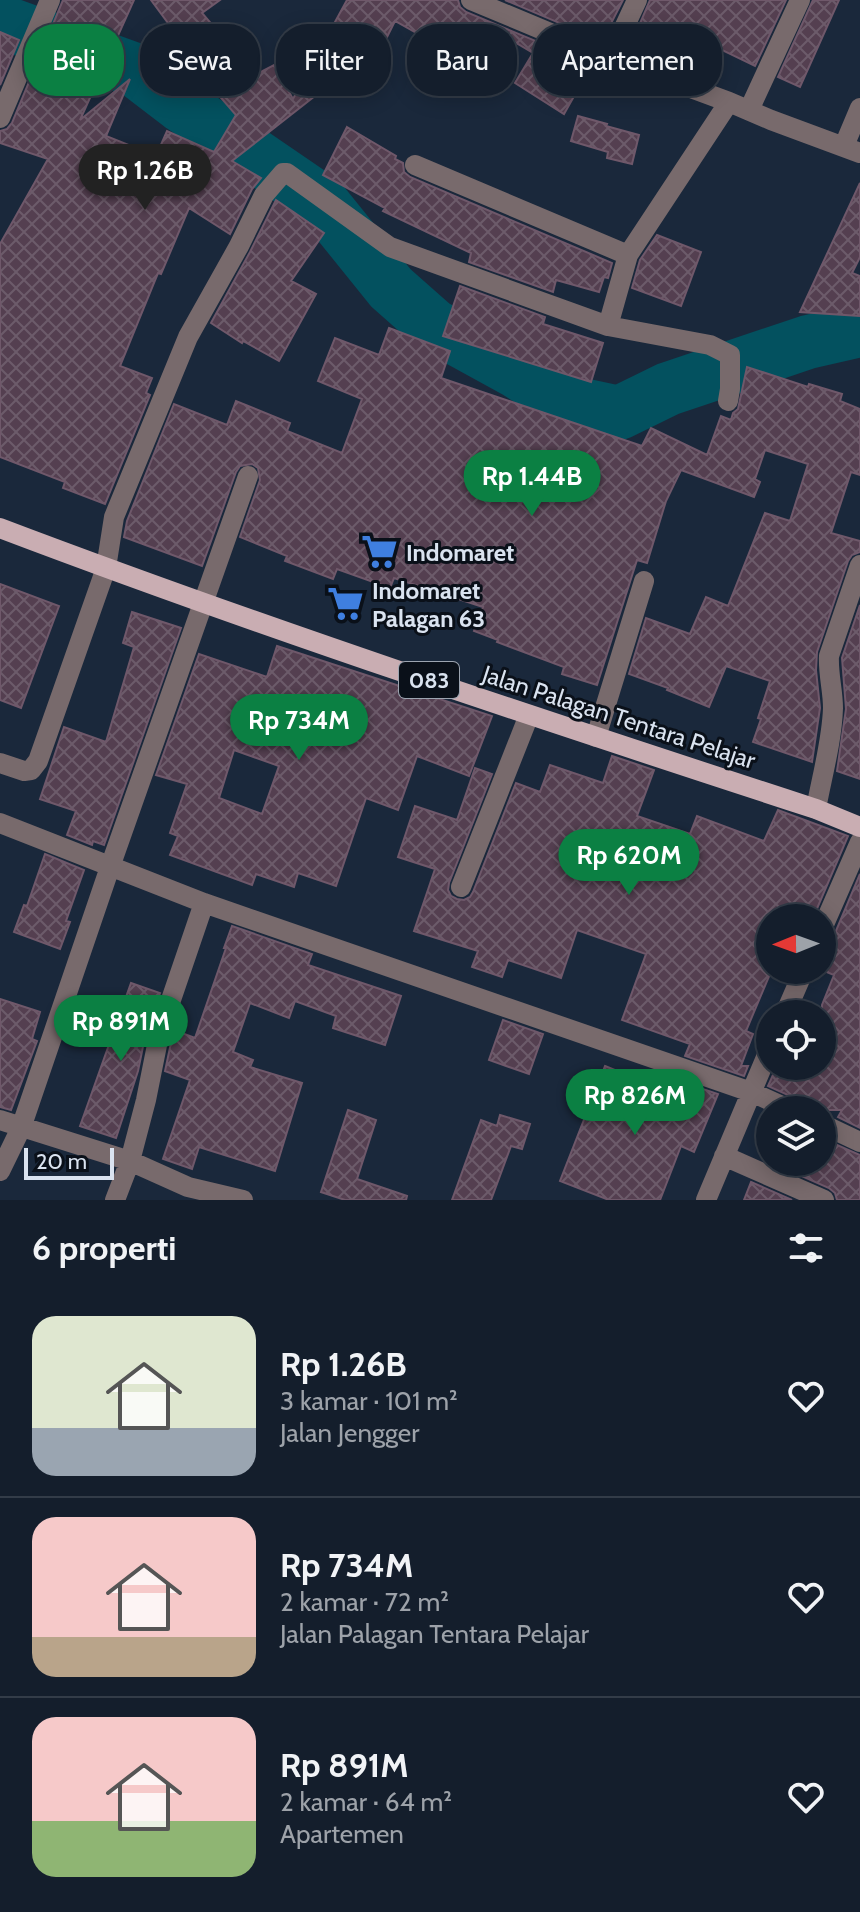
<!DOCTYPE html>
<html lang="id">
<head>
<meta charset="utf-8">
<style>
  :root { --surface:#141e2c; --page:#1d2734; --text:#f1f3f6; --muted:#9da2a9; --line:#333c48; --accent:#0b8043 }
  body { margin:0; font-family:Cabin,sans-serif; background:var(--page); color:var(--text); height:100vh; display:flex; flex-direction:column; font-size:30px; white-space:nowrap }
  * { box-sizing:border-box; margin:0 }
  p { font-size:26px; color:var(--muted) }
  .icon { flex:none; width:44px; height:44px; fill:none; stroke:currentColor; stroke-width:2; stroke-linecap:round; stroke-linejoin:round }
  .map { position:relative; height:1200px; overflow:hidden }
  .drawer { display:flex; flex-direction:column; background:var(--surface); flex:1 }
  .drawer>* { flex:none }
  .banner { position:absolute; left:24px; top:24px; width:812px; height:72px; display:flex; gap:16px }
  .needle { width:52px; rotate:269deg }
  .tools { position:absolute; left:756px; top:904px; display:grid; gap:16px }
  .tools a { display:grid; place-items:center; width:80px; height:80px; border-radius:50%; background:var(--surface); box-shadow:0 4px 20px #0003,0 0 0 2px var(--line); font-size:40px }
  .scale { position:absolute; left:24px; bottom:20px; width:90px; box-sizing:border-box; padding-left:8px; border:4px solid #dae3f0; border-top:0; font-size:22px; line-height:28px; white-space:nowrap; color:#dae3f0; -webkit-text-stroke:6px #0a1019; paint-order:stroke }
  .price { position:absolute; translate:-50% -68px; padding:0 18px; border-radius:28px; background:var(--accent); color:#fff; font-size:26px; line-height:52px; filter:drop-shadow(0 2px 4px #0008) }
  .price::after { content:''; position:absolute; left:50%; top:48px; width:24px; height:18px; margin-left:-12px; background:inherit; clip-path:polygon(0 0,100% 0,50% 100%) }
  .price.current { background:#222; color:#fff }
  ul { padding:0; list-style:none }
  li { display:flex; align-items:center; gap:24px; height:200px; padding:0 32px }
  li+li { border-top:2px solid var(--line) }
  li span { display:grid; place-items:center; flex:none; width:224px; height:160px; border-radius:24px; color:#555 }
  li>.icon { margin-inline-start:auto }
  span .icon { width:96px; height:96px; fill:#fffc; stroke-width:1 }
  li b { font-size:34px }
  h2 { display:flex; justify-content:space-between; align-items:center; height:96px; padding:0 32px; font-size:34px }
  .pill { padding:0 28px; border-radius:32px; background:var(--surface); box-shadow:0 4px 20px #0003,0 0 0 2px var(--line); font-size:28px; line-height:72px }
  .pill.current { background:var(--accent); color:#fff }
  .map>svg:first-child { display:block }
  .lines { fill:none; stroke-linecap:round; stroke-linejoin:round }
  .river { stroke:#03515f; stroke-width:54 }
  .building { fill:url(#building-cross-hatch); stroke:#6f586a; stroke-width:2; fill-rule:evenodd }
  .minor { stroke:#786a6c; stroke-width:20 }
  .major { stroke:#c9adb2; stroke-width:20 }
  .labels { text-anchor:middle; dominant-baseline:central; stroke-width:6; stroke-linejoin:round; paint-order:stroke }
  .shield { fill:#0a1019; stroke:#9ca4b0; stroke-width:2 }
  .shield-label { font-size:22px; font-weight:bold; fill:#dae3f0 }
  .poi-label { font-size:24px; font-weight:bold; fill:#dae3f0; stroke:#0a1019; text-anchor:start }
  .street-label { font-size:24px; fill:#dae3f0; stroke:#0a1019 }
</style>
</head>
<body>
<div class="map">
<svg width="860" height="1200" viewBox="0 0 860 1200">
  <defs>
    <pattern id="building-cross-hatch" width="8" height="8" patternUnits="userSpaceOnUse" patternTransform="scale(2)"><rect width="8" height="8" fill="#543f50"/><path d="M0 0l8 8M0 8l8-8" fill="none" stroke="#6c5b6a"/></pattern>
  </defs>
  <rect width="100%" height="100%" fill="#1a283b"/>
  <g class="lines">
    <!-- river -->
    <path class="river" d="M0 21 135 70 182 106 320 200 391 288 434 326 516 371 563 401 619 413 668 389 808 342 860 330"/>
  </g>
  <!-- building -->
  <path class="building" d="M63 0H134L80 120 130 79 106 136 156 156 167 131 214 152 236 115 197 70 185 80 163 52 179 38 151 0H220L202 13 255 75 274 65 293 99 347 0H458L460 7 466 12 574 57 559 81 577 91 564 114 515 83 533 53 483 23 464 49 442 34 436 44 395 21 385 41 232 161 261 178 252 189 230 234 189 208 161 274 158 273 120 366 152 378 146 393 150 395 105 504 63 488 65 482 0 457V244L48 159 0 143V131L7 129 12 123Z
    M505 0H623L602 41Z
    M650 0H786L755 66 714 46 703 68 635 35Z
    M813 0H839L800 87 778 77Z
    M0 32 19 40 0 85Z
    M578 116 607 124 606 126 639 135 632 164 607 158 608 152 571 141Z
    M347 127 396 156 395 159 403 163 404 172 410 177 612 263 608 278 604 277 599 292 556 280 553 292 469 262 471 253 383 211 385 208 323 175Z
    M860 183V257L852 273 860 276V316L800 312Z
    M276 200 324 233 291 281 316 294 279 361 243 341 242 343 211 323 250 252Z
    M657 235 701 252 681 306 632 288 640 260Z
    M460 286 545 317 543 324 603 343 591 382 443 336Z
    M389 328 450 351 441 378 642 446 651 428 707 455 721 416 731 420 733 413 738 409 747 367 808 387 809 384 842 394 840 401 860 409V475L851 472 831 533 860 541V552L852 555 848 561 817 652 816 670 820 708 812 762 753 742 761 719 758 718 770 681 726 666 709 707 667 690 668 688 629 674 646 618 690 634 706 597 728 606 765 513 790 521 808 464 765 450 755 479 760 482 754 497 681 470 666 501 647 563 637 560 597 685 562 674 564 667 497 642 498 640 474 631 483 607 394 578 390 588 337 569 333 579 285 561 287 556 240 537 260 480 258 468 252 464 240 466 236 472 202 566 124 537 127 521 174 404 227 425 236 401 290 423 287 431 342 453 362 399 318 381 335 338 379 355Z
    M0 584 59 606 21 708 0 700Z
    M860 605V779L837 771 846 709 842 658Z
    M132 612 181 628 104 845 93 841 92 845 67 835 76 811 40 799 64 727 106 742 134 647 123 643Z
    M277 646 492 716 469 776 417 756 398 810 366 798 336 886 298 873 294 887 256 874 252 885 170 855 178 836 170 833 187 784 156 775 199 654 267 677ZM234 750 279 766 262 814 219 798Z
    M612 756 654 770 637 816 690 834 697 816 764 841 778 810 848 836 813 918H770V974L746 1031 753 1034 741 1066H748L744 1076 685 1056 690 1044 622 1020 646 954 577 930 561 978 508 960 502 977 472 967 478 951 414 931 435 869 398 857 415 806 457 820 475 768 492 774 449 883 448 890 451 896 457 899 464 900 470 897 473 892 516 783 540 792 550 765 603 783Z
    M45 854 84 870 66 921 70 922 60 949 14 932 24 905 27 906Z
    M860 874V1128L838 1117 842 1110H804L802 1103 797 1099 768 1086 777 1066H822V1005L834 975 822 970V964Z
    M232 926 312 954 308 965 401 996 385 1045 333 1028 336 1016 295 1001 289 1018 250 1003 233 1052 253 1060 250 1067 302 1083 275 1171 199 1147 192 1169 163 1159 190 1080 165 1071 172 1038 174 1030 195 1038 226 948H224Z
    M131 983 160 993 146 1032 138 1071 116 1138 80 1126Z
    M0 999 40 1012 32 1039 37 1041 11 1110 0 1107Z
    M503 1020 543 1034 529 1074 489 1060Z
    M605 1066 671 1093 676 1080 718 1094 694 1152 681 1146 660 1200H609L560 1181Z
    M348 1110 376 1120 357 1179 407 1196 406 1200H345L321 1192Z
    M500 1115 530 1124 522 1149 511 1146 491 1200H452L481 1120 497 1126Z
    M828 1141 860 1155V1200H837L835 1193 829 1188 770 1162H822V1154Z
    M751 1182 792 1200H744Z"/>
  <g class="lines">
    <!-- minor -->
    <path class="minor" d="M471 0 610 58 729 102 771 120 860 153
      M610 58 637 0
      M749 110 800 0
      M0 118 50 0
      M844 146 860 108
      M415 165 628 255
      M608 326 628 255 729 102
      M596 737 644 581
      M0 763 24 771 31 770 38 761 106 568 114 517 188 337 239 246 264 195 283 173H287L390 247 608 326 710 345 730 355V389L728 401
      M816 809C822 776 832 741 833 708 833 690 828 674 829 656L860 565
      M0 823 204 903 751 1092 791 1110
      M461 887 529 715
      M822 929 860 842
      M785 1014 804 970
      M0 1120 130 1161 188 1187 243 1200
      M822 1124 860 1142
      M724 1156 824 1200
      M0 1171 21 1128 110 867 248 476
      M115 1200 130 1161 146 1100 159 1035 204 903
      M706 1200 770 1048"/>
    <!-- major -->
    <path class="major" d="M0 528C269 630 543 720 816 809L860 827"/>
  </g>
  <!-- icons -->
  <defs>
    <symbol id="supermarket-bare" viewBox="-9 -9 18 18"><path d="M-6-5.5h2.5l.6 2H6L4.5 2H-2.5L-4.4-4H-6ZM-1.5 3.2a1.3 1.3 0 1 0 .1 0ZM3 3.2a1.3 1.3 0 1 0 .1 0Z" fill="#3f7fe0" stroke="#0a1019" stroke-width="2.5" paint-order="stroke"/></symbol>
  </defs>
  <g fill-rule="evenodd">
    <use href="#supermarket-bare" x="354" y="526" width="51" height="51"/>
    <use href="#supermarket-bare" x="320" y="578" width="51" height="51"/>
  </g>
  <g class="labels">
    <!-- shield labels -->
    <rect class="shield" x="399" y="662" width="60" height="36" rx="6"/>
    <g class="shield-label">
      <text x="429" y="680">083</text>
    </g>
    <!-- poi labels -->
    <g class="poi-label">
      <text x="406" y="552">Indomaret</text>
      <text x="372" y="590">Indomaret<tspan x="372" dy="28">Palagan 63</tspan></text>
    </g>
    <!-- street labels -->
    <g class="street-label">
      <text transform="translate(619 717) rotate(18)">Jalan Palagan Tentara Pelajar</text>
    </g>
  </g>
</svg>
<div class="tools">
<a><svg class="needle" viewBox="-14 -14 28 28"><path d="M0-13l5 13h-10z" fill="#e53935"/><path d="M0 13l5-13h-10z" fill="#9da2a9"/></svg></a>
<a><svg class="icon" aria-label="locate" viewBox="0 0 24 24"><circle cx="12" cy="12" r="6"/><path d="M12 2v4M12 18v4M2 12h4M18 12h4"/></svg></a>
<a><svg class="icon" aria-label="layers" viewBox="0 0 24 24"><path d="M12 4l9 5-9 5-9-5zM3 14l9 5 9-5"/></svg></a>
</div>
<div class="scale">20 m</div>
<b class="price current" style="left:145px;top:212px">Rp 1.26B</b>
<b class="price" style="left:532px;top:518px">Rp 1.44B</b>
<b class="price" style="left:299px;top:762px">Rp 734M</b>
<b class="price" style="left:629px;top:897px">Rp 620M</b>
<b class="price" style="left:121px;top:1063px">Rp 891M</b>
<b class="price" style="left:635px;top:1137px">Rp 826M</b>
<div class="banner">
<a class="pill current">Beli</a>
<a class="pill">Sewa</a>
<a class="pill">Filter</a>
<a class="pill">Baru</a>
<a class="pill">Apartemen</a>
</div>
</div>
<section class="drawer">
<h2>6 properti<svg class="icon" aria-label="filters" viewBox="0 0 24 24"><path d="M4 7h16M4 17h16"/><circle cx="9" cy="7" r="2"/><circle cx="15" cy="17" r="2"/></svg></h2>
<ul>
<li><span style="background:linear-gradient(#dfe7d0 70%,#9aa5b1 0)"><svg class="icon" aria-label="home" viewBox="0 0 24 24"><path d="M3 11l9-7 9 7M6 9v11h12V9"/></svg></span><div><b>Rp 1.26B</b><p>3 kamar · 101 m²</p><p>Jalan Jengger</p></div><svg class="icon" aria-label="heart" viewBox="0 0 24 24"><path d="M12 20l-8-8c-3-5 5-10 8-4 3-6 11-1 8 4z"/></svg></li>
<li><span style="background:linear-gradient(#f6c9c9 75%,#b9a48a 0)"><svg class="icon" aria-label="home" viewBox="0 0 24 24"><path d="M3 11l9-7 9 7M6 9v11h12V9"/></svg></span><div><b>Rp 734M</b><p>2 kamar · 72 m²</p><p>Jalan Palagan Tentara Pelajar</p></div><svg class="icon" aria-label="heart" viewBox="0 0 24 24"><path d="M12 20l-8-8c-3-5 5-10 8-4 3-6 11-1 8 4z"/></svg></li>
<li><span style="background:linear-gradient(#f6c9c9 65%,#8fb573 0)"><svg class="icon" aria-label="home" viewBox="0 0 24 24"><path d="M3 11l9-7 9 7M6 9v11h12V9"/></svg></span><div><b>Rp 891M</b><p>2 kamar · 64 m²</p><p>Apartemen</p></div><svg class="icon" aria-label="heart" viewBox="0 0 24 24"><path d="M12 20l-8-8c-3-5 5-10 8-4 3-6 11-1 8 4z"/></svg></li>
</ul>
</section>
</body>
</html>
